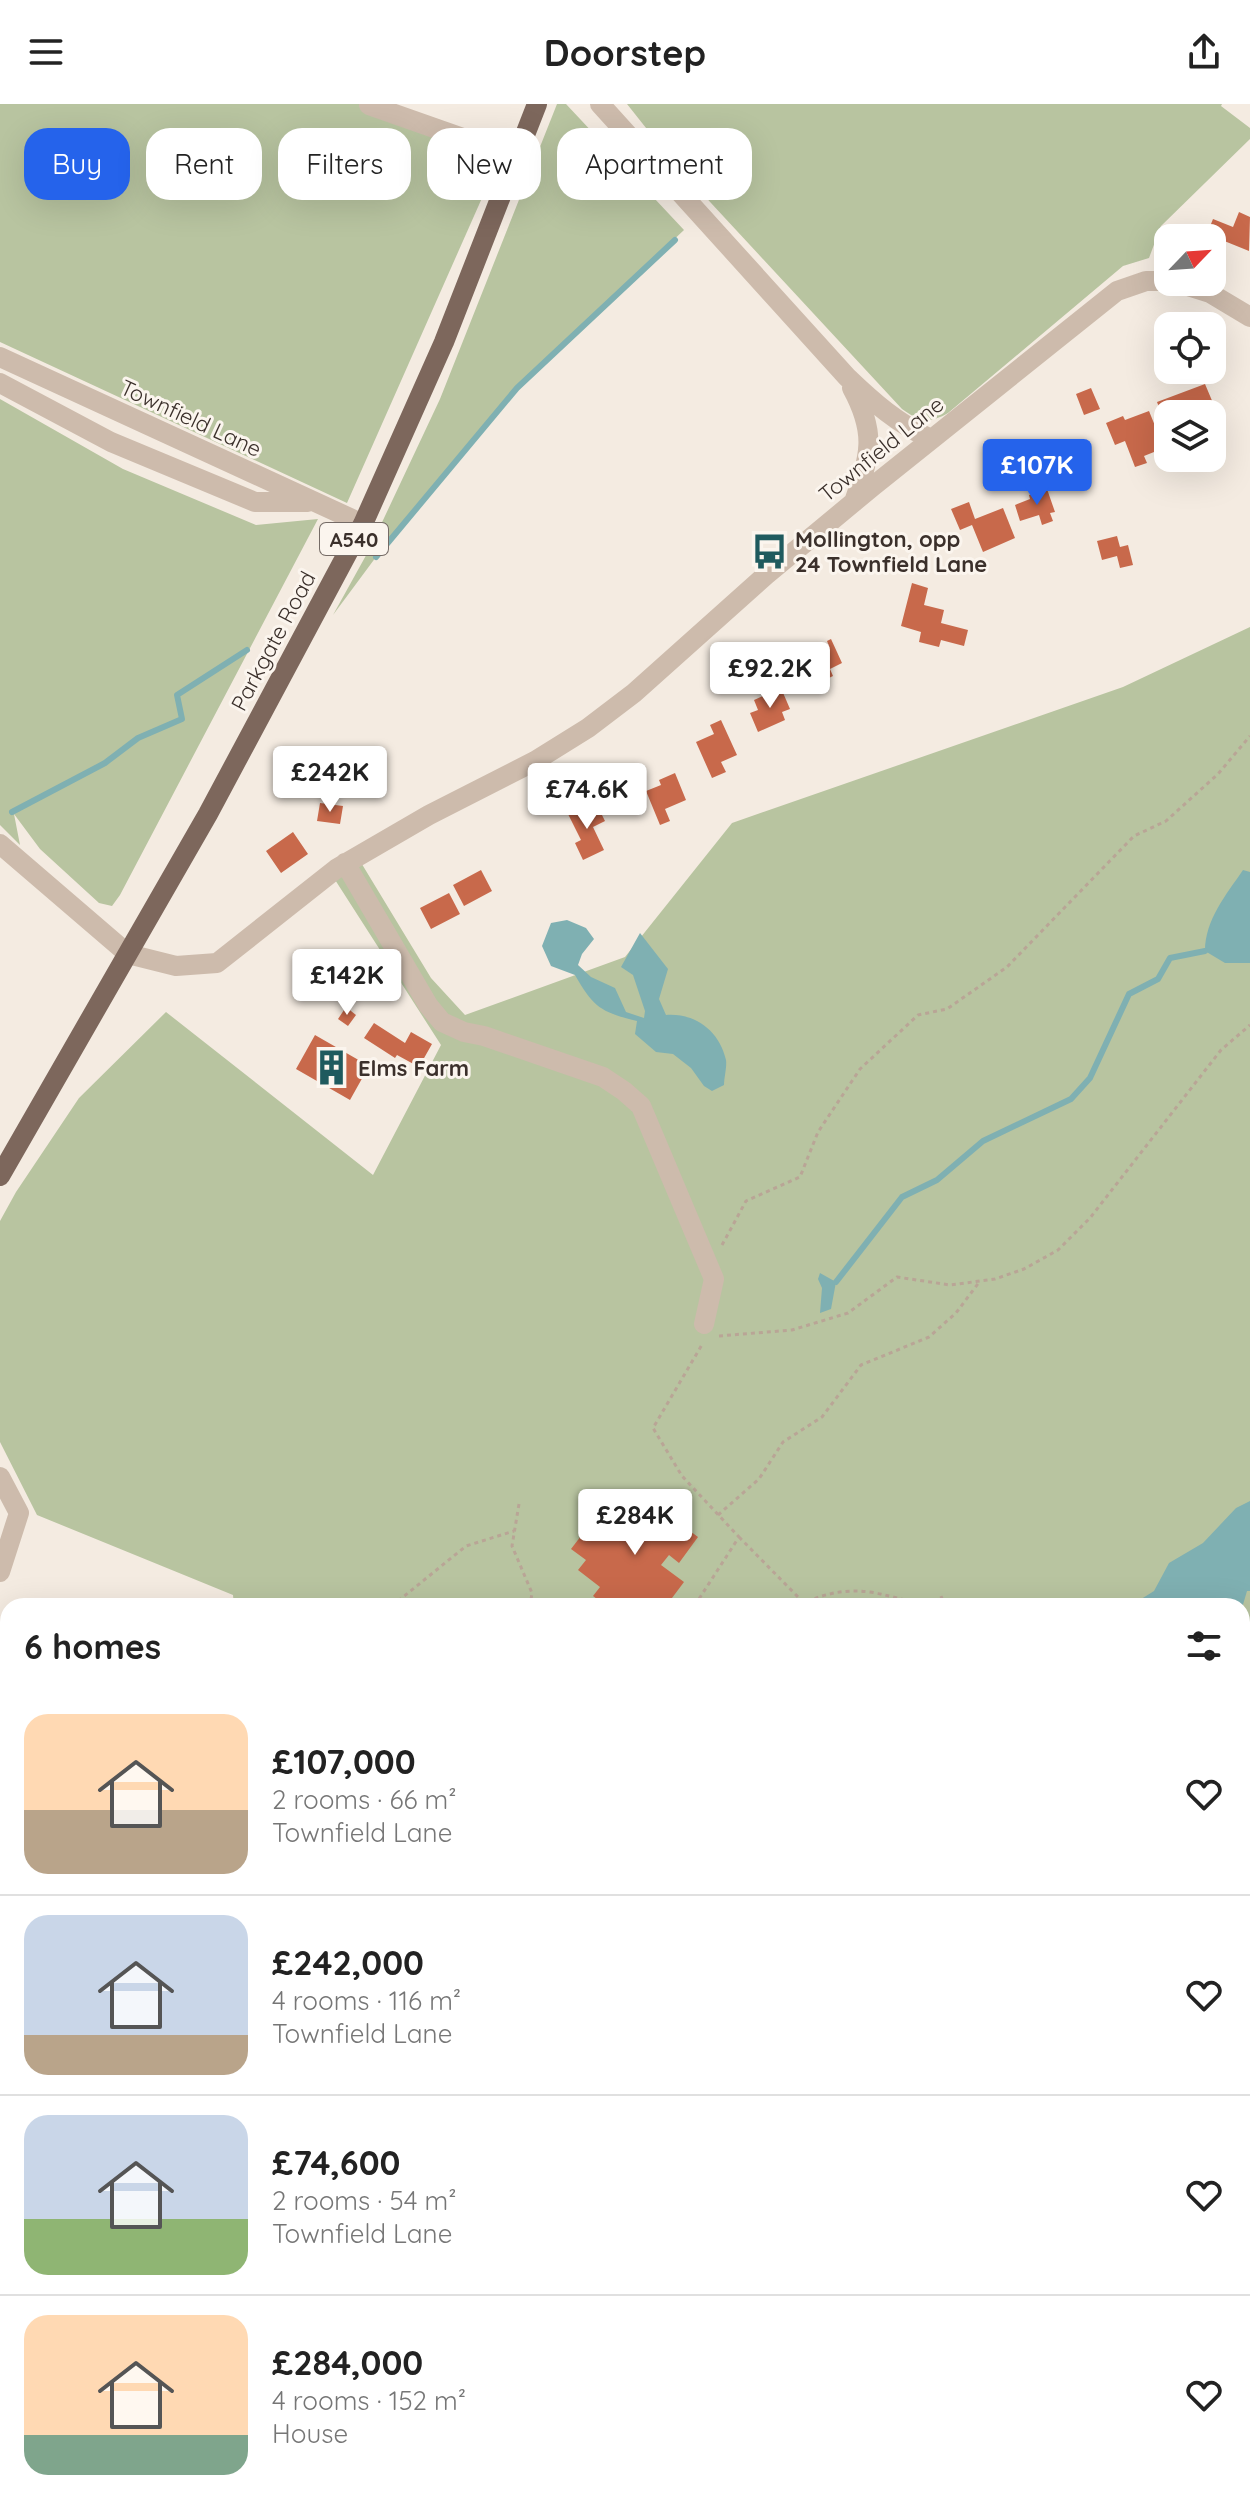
<!DOCTYPE html>
<html lang="en">
<head>
<meta charset="utf-8">
<style>
  :root { --surface:#fff; --page:#f6f6f6; --text:#222; --muted:#767676; --line:#e0e0e0; --accent:#2563eb }
  body { margin:0; font-family:Quicksand,sans-serif; background:var(--page); color:var(--text); height:100vh; display:flex; flex-direction:column; font-size:30px; white-space:nowrap }
  * { box-sizing:border-box; margin:0 }
  p { font-size:26px; color:var(--muted) }
  .icon { flex:none; width:44px; height:44px; fill:none; stroke:currentColor; stroke-width:2; stroke-linecap:round; stroke-linejoin:round }
  .map { position:relative; flex:1; overflow:hidden }
  .sheet { position:absolute; left:0px; top:1494px; width:1250px; height:914px; display:flex; flex-direction:column; background:var(--surface); border-radius:24px 24px 0 0; box-shadow:0 8px 32px #0002 }
  .sheet>* { flex:none }
  .hud { position:absolute; left:24px; top:24px; width:800px; height:72px; display:flex; gap:16px }
  .needle { width:52px; rotate:65deg }
  .controls { position:absolute; left:1154px; top:120px; display:grid; gap:16px }
  .controls a { display:grid; place-items:center; width:72px; height:72px; border-radius:16px; background:var(--surface); box-shadow:0 8px 32px #0002; font-size:40px }
  .price { position:absolute; translate:-50% -68px; padding:0 18px; border-radius:8px; background:#fff; color:#222; font-size:26px; line-height:52px; filter:drop-shadow(0 2px 4px #0008) }
  .price::after { content:''; position:absolute; left:50%; top:48px; width:24px; height:18px; margin-left:-12px; background:inherit; clip-path:polygon(0 0,100% 0,50% 100%) }
  .price.active { background:var(--accent); color:#fff }
  ul { padding:0; list-style:none }
  li { display:flex; align-items:center; gap:24px; height:200px; padding:0 24px }
  li+li { border-top:2px solid var(--line) }
  li span { display:grid; place-items:center; flex:none; width:224px; height:160px; border-radius:24px; color:#555 }
  li>.icon { margin-inline-start:auto }
  span .icon { width:96px; height:96px; fill:#fffc; stroke-width:1 }
  li b { font-size:34px }
  h2 { display:flex; justify-content:space-between; align-items:center; height:96px; padding:0 24px; font-size:34px }
  .tag { padding:0 28px; border-radius:24px; background:var(--surface); box-shadow:0 8px 32px #0002; font-size:28px; line-height:72px }
  .tag.active { background:var(--accent); color:#fff }
  header { display:flex; justify-content:space-between; align-items:center; height:104px; padding:0 24px; background:var(--surface); font-size:36px; font-weight:700 }
  .map>svg:first-child { display:block }
  .green { fill:#b8c4a0 }
  .water { fill:#7fb0b2 }
  .lines { fill:none; stroke-linecap:round; stroke-linejoin:round }
  .stream { stroke:#7fb0b2; stroke-width:6 }
  .building { fill:#c8694b }
  .path { stroke:#b9a596; stroke-width:3; stroke-dasharray:4 4; stroke-linecap:butt }
  .minor { stroke:#cdbbac; stroke-width:20 }
  .major { stroke:#7d675c; stroke-width:20 }
  .labels { text-anchor:middle; dominant-baseline:central; stroke-width:6; stroke-linejoin:round; paint-order:stroke }
  .shield { fill:#fbf5ee; stroke:#756b66; stroke-width:2 }
  .shield-label { font-size:20px; font-weight:bold; fill:#3b302b }
  .street-label { font-size:22px; fill:#3b302b; stroke:#fbf5ee }
  .poi-label { font-size:22px; font-weight:bold; fill:#3b302b; stroke:#fbf5ee; text-anchor:start }
</style>
</head>
<body>
<header><svg class="icon" aria-label="menu" viewBox="0 0 24 24"><path d="M4 6h16M4 12h16M4 18h16"/></svg>Doorstep<svg class="icon" aria-label="share" viewBox="0 0 24 24"><path d="M12 15V3M7 8l5-5 5 5M5 13v7h14v-7"/></svg></header>
<div class="map">
<svg width="1250" height="2407" viewBox="0 0 1250 2407">
  <rect width="100%" height="100%" fill="#f4ebe1"/>
  <!-- green -->
  <path class="green" d="M0 0H375L505 42 347 399 0 238Z
    M557 0H566L684 126 517 284 376 453 333 511 369 446 440 295Z
    M627 0H1222L1221 2 1250 24V35L1161 122 1149 154 1123 162 948 309C929 320 920 318 902 305L673 58Z
    M0 295 123 365 256 421 318 415 120 791 112 802 99 799 40 745 14 710 20 741 0 721Z
    M1250 523V2407H0V1889L8 1885V2400H1242V1502H234L233 1491 37 1411 0 1338V1117L16 1088 79 994 166 908 373 1071 441 941 330 768 357 752 431 874 465 911 625 853 732 719 1123 583Z"/>
  <!-- water -->
  <path class="water" d="M1243 766 1250 768V859H1225L1205 847C1205 816 1226 791 1243 766Z
    M567 816 586 824 594 835 582 850 578 861 591 873 615 884 626 908 644 914 645 907 633 871 621 863 640 829 668 865 659 895 666 911C695 909 719 926 726 956 727 963 724 974 724 981L712 987 704 982 691 964 673 950 656 948 635 930 637 917C601 908 594 904 575 871L551 862 542 842 551 819Z
    M820 1169 836 1178 831 1205 820 1209 822 1184 818 1175Z
    M1250 1397V1487H1247L1242 1504V1502H1130L1154 1487 1169 1459 1203 1439 1236 1404Z
    M302 2400H384L381 2407H236L242 2404 282 2406Z"/>
  <g class="lines">
    <!-- stream -->
    <path class="stream" d="M376 453 517 284 675 136
      M12 708 105 659 138 634 182 615 177 591 247 546
      M836 1178 902 1093 937 1076 983 1037 1071 995 1090 974 1129 890 1158 875 1170 854 1205 847
      M1242 1711 1250 1699
      M1242 1799 1250 1804"/>
  </g>
  <!-- building -->
  <path class="building" d="M1239 108 1250 113 1249 147 1207 130 1213 115 1233 123Z
    M1188 266H1209L1191 273Z
    M1205 280 1213 299 1185 310H1168V326L1157 298Z
    M1091 284 1100 305 1084 311 1076 290Z
    M1149 307 1164 344 1144 352 1147 359 1135 363 1125 337 1115 341 1106 319 1123 312 1125 316Z
    M1047 385 1055 408 1050 409 1053 417 1042 421 1039 411 1020 417 1015 401 1030 395 1029 391Z
    M969 398 975 415 1003 404 1015 434 983 448 972 421 960 426 951 405Z
    M1117 432 1120 443 1128 441 1133 461 1120 464 1117 452 1102 456 1097 437Z
    M912 479 928 484 924 501 944 506 941 519 968 526 964 542 941 536 939 543 919 538 921 528 901 522Z
    M831 535 842 559 830 565 833 572 810 583 801 563 808 559 802 547 817 540 820 547 829 542 827 537Z
    M781 584 790 605 782 608 785 616 758 628 750 609 758 606 754 596Z
    M721 616 737 651 721 658 726 668 712 674 696 638 714 630 710 621Z
    M675 669 686 696 665 705 670 717 660 721 646 687 661 681 659 676Z
    M320 699 343 702 340 720 317 717Z
    M580 702 584 710 598 703 605 717 593 723 604 746 583 756 575 739 581 736 567 708Z
    M293 728 308 750 281 769 266 747Z
    M481 766 492 787 464 802 453 781Z
    M449 789 460 810 431 825 420 804Z
    M346 903 356 911 348 922 338 915Z
    M374 919 405 939 411 928 432 940 419 963 397 951 395 954 364 934Z
    M315 931 369 962 350 996 296 965Z
    M635 1386 698 1433 679 1459 669 1451 661 1461 684 1478 666 1502H644L637 1497 633 1502H606L593 1492 600 1483 578 1466 586 1456 571 1445 591 1419 603 1428 608 1422 632 1440 642 1427 618 1409Z
    M0 1643 8 1646V1702L0 1699Z
    M0 1795 8 1797V1843L0 1842Z"/>
  <g class="lines">
    <!-- path -->
    <path class="path" d="M722 1141 746 1097 800 1073 818 1028 860 965 918 911 947 905 1007 863 1134 732 1166 717 1218 670 1250 632
      M719 1232 792 1226 848 1209 897 1173 950 1181 995 1175 1024 1165 1058 1146 1090 1114 1221 946 1250 921
      M519 1400 512 1442 532 1489 530 1502
      M718 1411 759 1375 783 1338 822 1313 861 1261 929 1233 956 1209 980 1177
      M739 1433 804 1499C826 1489 846 1485 870 1488 897 1492 917 1504 943 1493
      M392 1502 466 1442 514 1427
      M697 1502V1498L739 1433 682 1372 653 1324 703 1239
      M1242 1642 1250 1640
      M1242 1806 1250 1789
      M1242 1835 1250 1842
      M0 2092 8 2086
      M1242 2166 1250 2165
      M162 2407 171 2400"/>
    <!-- minor -->
    <path class="minor" d="M600 0 847 273C873 298 898 320 931 335
      M369 1 517 53
      M1175 178 1210 189 1250 213
      M0 253 363 420
      M0 279 111 338 255 398H308
      M852 284C877 330 870 351 854 398
      M0 740 128 850 176 862 217 859 336 765 429 711 535 657 588 624 634 589 766 471 872 383 1117 187 1146 177H1168
      M345 759 428 901 442 918 464 928 484 932 603 973 624 987 641 1002 714 1175 704 1220
      M0 1373 19 1409 0 1468
      M0 1776 8 1778"/>
    <!-- major -->
    <path class="major" d="M0 1072 208 710 363 420 444 238 537 0"/>
  </g>
  <!-- icons -->
  <defs>
    <symbol id="bus-bare" viewBox="-9 -9 18 18"><path d="M-5-6H5V4H4V6H2V4H-2V6H-4V4H-5ZM-3.5-4V0h7V-4ZM-3.5 1.2v1.5H-2V1.2ZM2 1.2v1.5H3.5V1.2Z" fill="#1f5a5e" stroke="#fbf5ee" stroke-width="2.5" paint-order="stroke"/></symbol>
    <symbol id="building-bare" viewBox="-9 -9 18 18"><path d="M-4-6H4V6H1V3H-1V6H-4ZM-2.5-4.3h1.7v1.8h-1.7ZM.8-4.3h1.7v1.8H.8ZM-2.5-1h1.7V.8h-1.7ZM.8-1h1.7V.8H.8Z" fill="#1f5a5e" stroke="#fbf5ee" stroke-width="2.5" paint-order="stroke"/></symbol>
  </defs>
  <g fill-rule="evenodd">
    <use href="#bus-bare" x="744" y="422" width="51" height="51"/>
    <use href="#building-bare" x="306" y="938" width="51" height="51"/>
  </g>
  <g class="labels">
    <!-- shield labels -->
    <rect class="shield" x="320" y="419" width="68" height="32" rx="6"/>
    <g class="shield-label">
      <text x="354" y="435">A540</text>
    </g>
    <!-- street labels -->
    <g class="street-label">
      <text transform="translate(191 314) rotate(25)">Townfield Lane</text>
      <text transform="translate(881 345) rotate(-39)">Townfield Lane</text>
      <text transform="translate(273 537) rotate(-62)">Parkgate Road</text>
    </g>
    <!-- poi labels -->
    <g class="poi-label">
      <text x="795" y="435">Mollington, opp<tspan x="795" dy="25">24 Townfield Lane</tspan></text>
      <text x="358" y="964">Elms Farm</text>
    </g>
  </g>
</svg>
<div class="controls">
<a><svg class="needle" viewBox="-14 -14 28 28"><path d="M0-13l5 13h-10z" fill="#e53935"/><path d="M0 13l5-13h-10z" fill="#767676"/></svg></a>
<a><svg class="icon" aria-label="locate" viewBox="0 0 24 24"><circle cx="12" cy="12" r="6"/><path d="M12 2v4M12 18v4M2 12h4M18 12h4"/></svg></a>
<a><svg class="icon" aria-label="layers" viewBox="0 0 24 24"><path d="M12 4l9 5-9 5-9-5zM3 14l9 5 9-5"/></svg></a>
</div>
<b class="price active" style="left:1037px;top:403px">£107K</b>
<b class="price" style="left:770px;top:606px">£92.2K</b>
<b class="price" style="left:330px;top:710px">£242K</b>
<b class="price" style="left:587px;top:727px">£74.6K</b>
<b class="price" style="left:347px;top:913px">£142K</b>
<b class="price" style="left:635px;top:1453px">£284K</b>
<div class="hud">
<a class="tag active">Buy</a>
<a class="tag">Rent</a>
<a class="tag">Filters</a>
<a class="tag">New</a>
<a class="tag">Apartment</a>
</div>
<section class="sheet">
<h2>6 homes<svg class="icon" aria-label="filters" viewBox="0 0 24 24"><path d="M4 7h16M4 17h16"/><circle cx="9" cy="7" r="2"/><circle cx="15" cy="17" r="2"/></svg></h2>
<ul>
<li><span style="background:linear-gradient(#ffd9b3 60%,#b9a48a 0)"><svg class="icon" aria-label="home" viewBox="0 0 24 24"><path d="M3 11l9-7 9 7M6 9v11h12V9"/></svg></span><div><b>£107,000</b><p>2 rooms · 66 m²</p><p>Townfield Lane</p></div><svg class="icon" aria-label="heart" viewBox="0 0 24 24"><path d="M12 20l-8-8c-3-5 5-10 8-4 3-6 11-1 8 4z"/></svg></li>
<li><span style="background:linear-gradient(#c9d6e8 75%,#b9a48a 0)"><svg class="icon" aria-label="home" viewBox="0 0 24 24"><path d="M3 11l9-7 9 7M6 9v11h12V9"/></svg></span><div><b>£242,000</b><p>4 rooms · 116 m²</p><p>Townfield Lane</p></div><svg class="icon" aria-label="heart" viewBox="0 0 24 24"><path d="M12 20l-8-8c-3-5 5-10 8-4 3-6 11-1 8 4z"/></svg></li>
<li><span style="background:linear-gradient(#c9d6e8 65%,#8fb573 0)"><svg class="icon" aria-label="home" viewBox="0 0 24 24"><path d="M3 11l9-7 9 7M6 9v11h12V9"/></svg></span><div><b>£74,600</b><p>2 rooms · 54 m²</p><p>Townfield Lane</p></div><svg class="icon" aria-label="heart" viewBox="0 0 24 24"><path d="M12 20l-8-8c-3-5 5-10 8-4 3-6 11-1 8 4z"/></svg></li>
<li><span style="background:linear-gradient(#ffd9b3 75%,#7fa58c 0)"><svg class="icon" aria-label="home" viewBox="0 0 24 24"><path d="M3 11l9-7 9 7M6 9v11h12V9"/></svg></span><div><b>£284,000</b><p>4 rooms · 152 m²</p><p>House</p></div><svg class="icon" aria-label="heart" viewBox="0 0 24 24"><path d="M12 20l-8-8c-3-5 5-10 8-4 3-6 11-1 8 4z"/></svg></li>
</ul>
</section>
</div>
</body>
</html>
